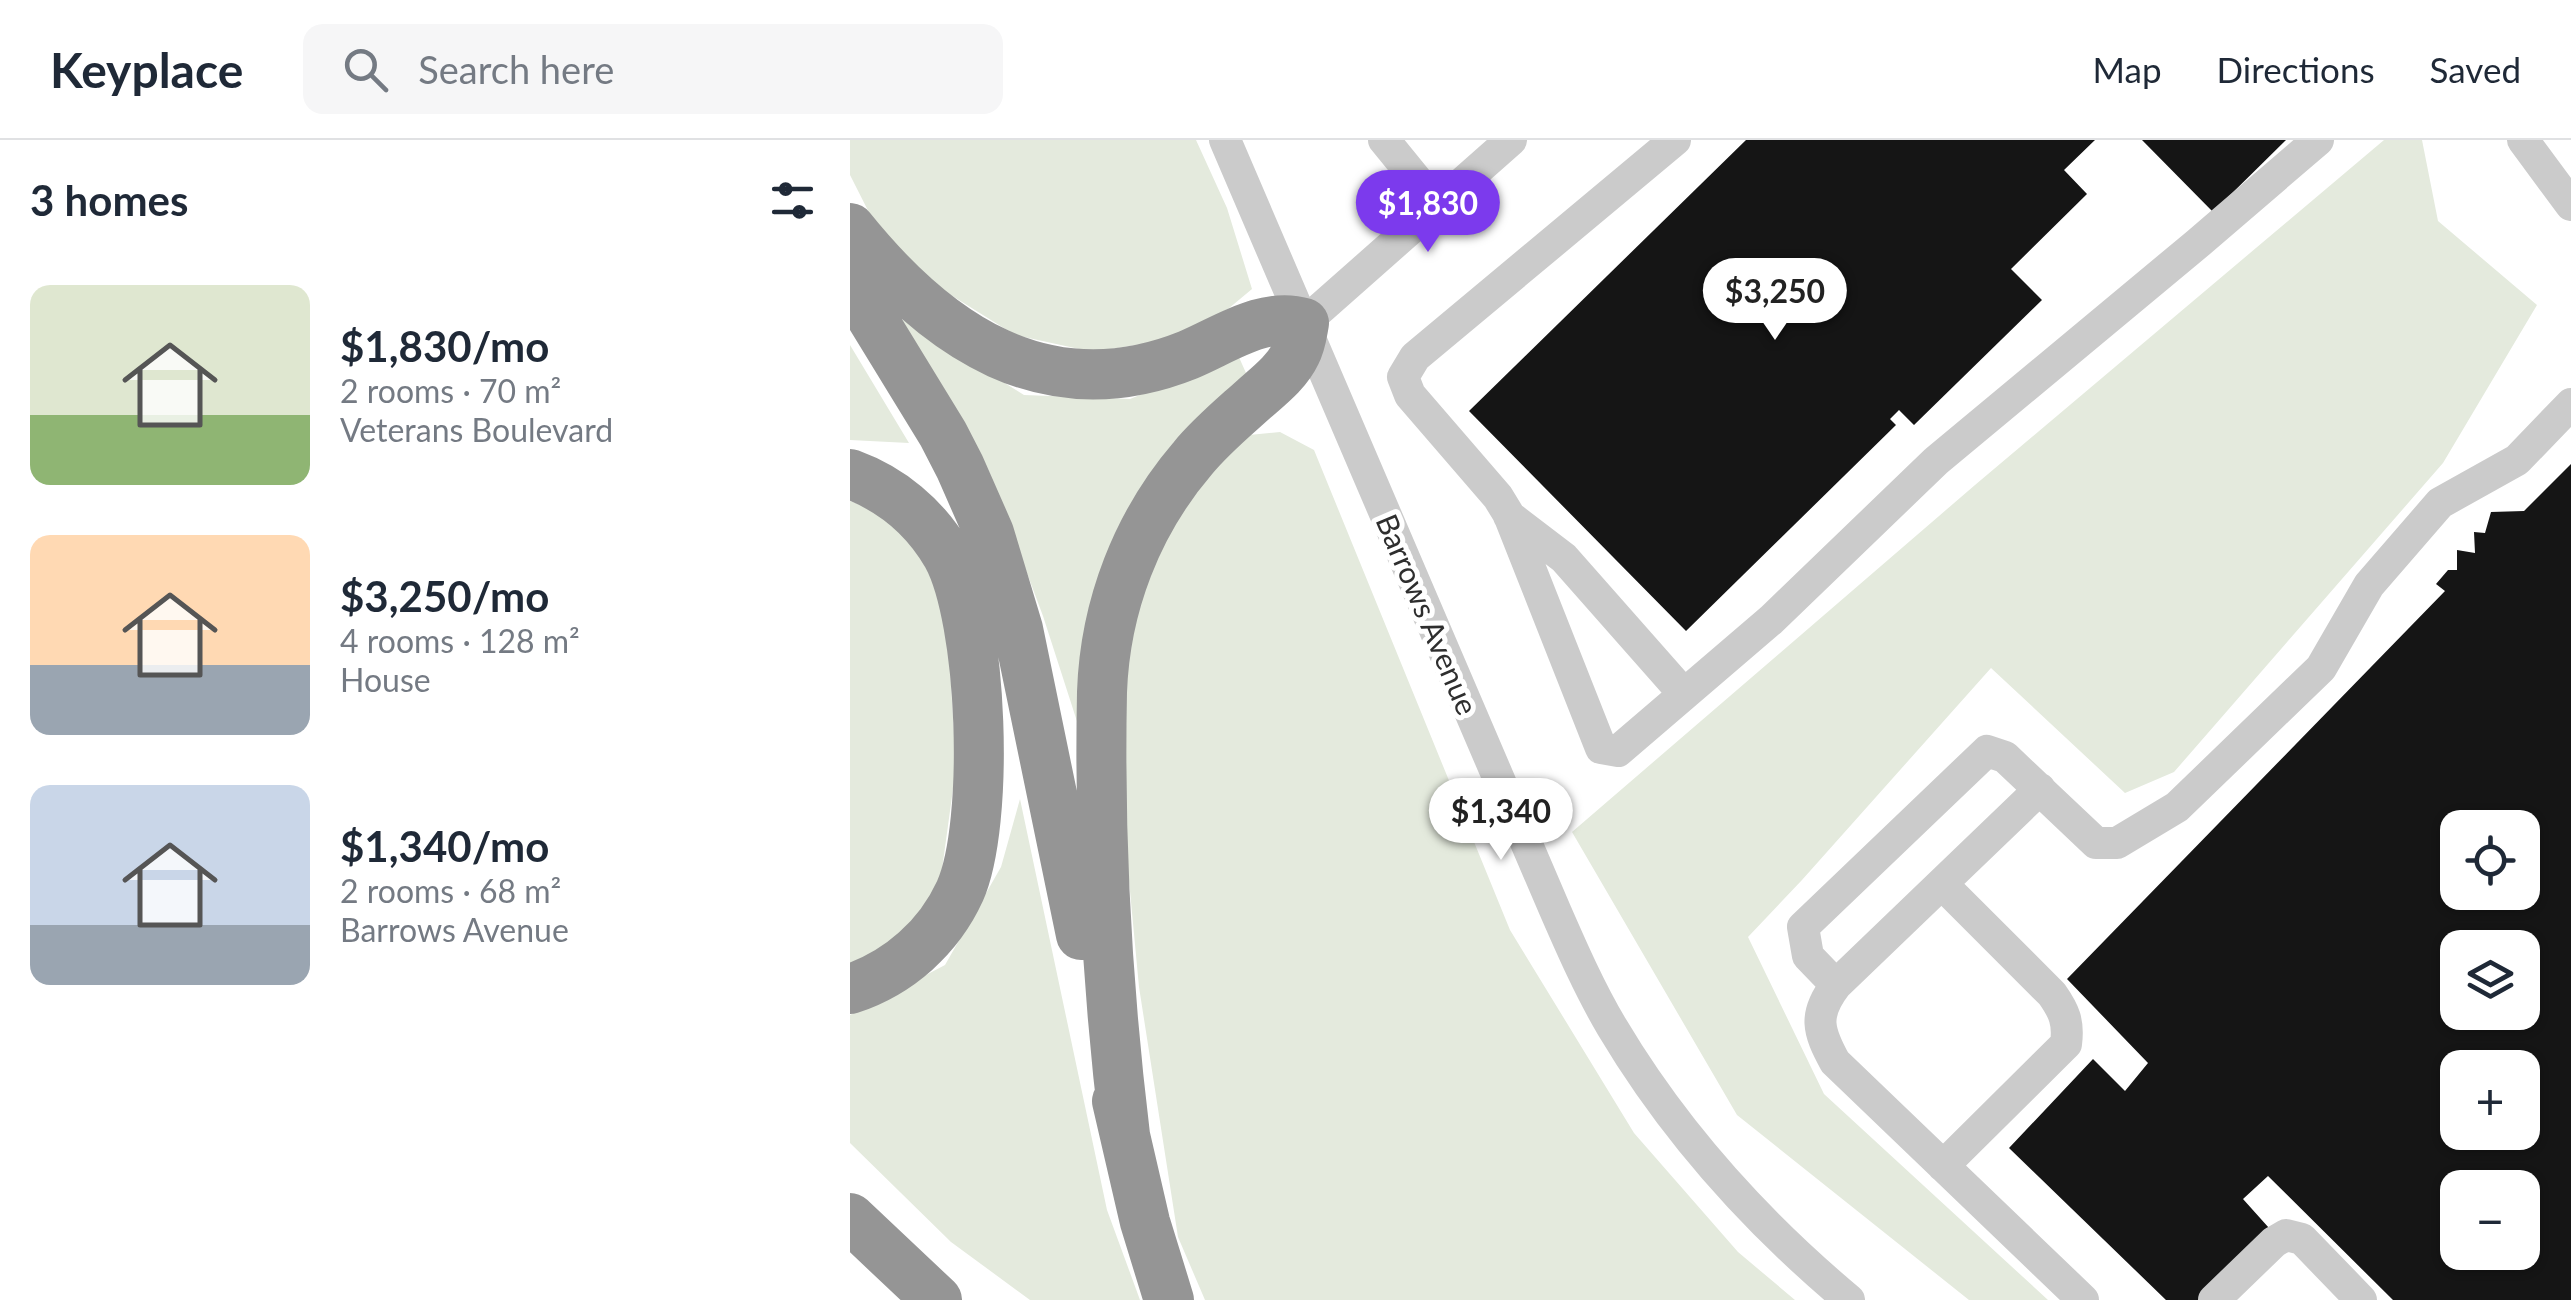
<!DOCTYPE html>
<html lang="en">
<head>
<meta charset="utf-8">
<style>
  :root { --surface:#fff; --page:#f6f6f7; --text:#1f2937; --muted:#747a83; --line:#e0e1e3; --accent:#7c3aed }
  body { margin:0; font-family:Lato,sans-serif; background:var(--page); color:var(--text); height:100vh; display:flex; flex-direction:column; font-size:38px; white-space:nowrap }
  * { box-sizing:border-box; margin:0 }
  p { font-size:32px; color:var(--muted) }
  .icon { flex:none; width:55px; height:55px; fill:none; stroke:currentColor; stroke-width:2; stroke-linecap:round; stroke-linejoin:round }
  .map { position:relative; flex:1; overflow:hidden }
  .drawer { display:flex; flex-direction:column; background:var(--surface); width:850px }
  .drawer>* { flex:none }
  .tools { position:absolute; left:1590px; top:670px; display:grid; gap:20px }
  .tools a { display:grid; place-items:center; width:100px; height:100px; border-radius:20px; background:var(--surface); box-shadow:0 2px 8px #0004; font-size:50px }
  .price { position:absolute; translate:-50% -85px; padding:0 22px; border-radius:35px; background:#fff; color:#222; font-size:32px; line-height:65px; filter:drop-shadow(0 2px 5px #0008) }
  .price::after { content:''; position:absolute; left:50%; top:60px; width:30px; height:22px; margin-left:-15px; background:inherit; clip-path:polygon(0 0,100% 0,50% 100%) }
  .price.current { background:var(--accent); color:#fff }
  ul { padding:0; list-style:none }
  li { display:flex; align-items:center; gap:30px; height:250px; padding:0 30px }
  li span { display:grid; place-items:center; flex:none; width:280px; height:200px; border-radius:20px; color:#555 }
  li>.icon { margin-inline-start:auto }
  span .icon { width:120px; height:120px; fill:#fffc; stroke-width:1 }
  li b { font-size:42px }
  h2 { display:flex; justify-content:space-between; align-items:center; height:120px; padding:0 30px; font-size:42px }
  header { display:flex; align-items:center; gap:60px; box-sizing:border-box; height:140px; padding:0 50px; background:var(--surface); border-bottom:2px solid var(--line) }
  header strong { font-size:48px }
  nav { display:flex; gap:55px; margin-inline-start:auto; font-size:35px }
  .search { width:700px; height:90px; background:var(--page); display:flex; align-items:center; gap:25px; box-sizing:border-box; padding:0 35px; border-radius:20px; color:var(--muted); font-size:38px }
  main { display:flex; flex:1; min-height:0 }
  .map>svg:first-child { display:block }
  .green { fill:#e4eadd }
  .building { fill:#151515; fill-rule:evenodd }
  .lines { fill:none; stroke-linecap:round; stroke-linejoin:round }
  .minor { stroke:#cbcbcb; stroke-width:32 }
  .highway { stroke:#959595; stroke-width:50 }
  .labels { text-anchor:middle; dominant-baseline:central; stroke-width:10; stroke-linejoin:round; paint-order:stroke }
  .street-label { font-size:30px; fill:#2e2e2e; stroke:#fff }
</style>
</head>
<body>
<header>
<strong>Keyplace</strong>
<div class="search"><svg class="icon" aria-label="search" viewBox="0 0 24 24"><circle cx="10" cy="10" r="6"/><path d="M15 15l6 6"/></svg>Search here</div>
<nav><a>Map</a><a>Directions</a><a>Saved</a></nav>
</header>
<main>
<section class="drawer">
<h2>3 homes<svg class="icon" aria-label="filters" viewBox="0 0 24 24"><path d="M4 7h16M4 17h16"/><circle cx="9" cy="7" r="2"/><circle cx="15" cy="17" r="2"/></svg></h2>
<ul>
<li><span style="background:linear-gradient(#dfe7d0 65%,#8fb573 0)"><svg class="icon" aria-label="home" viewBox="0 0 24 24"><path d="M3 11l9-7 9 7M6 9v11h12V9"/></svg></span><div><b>$1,830/mo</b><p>2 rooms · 70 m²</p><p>Veterans Boulevard</p></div></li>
<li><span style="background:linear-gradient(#ffd9b3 65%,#9aa5b1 0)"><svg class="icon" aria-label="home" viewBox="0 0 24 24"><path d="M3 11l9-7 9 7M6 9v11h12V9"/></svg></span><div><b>$3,250/mo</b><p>4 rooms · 128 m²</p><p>House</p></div></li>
<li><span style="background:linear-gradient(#c9d6e8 70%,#9aa5b1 0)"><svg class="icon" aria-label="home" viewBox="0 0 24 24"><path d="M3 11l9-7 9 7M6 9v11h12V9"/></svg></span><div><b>$1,340/mo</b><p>2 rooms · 68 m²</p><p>Barrows Avenue</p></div></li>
</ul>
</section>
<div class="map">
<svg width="1721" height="1160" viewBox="0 0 1721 1160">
  <rect width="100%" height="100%" fill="#fff"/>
  <!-- green -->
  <path class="green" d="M0 0H346L377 68 402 149 378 169 316 200 243 212 165 195 80 142 38 110 0 35Z
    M1534 0H1572L1588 81 1687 165 1593 323 1324 632 1275 653 1141 528 952 740 898 797 974 954 1198 1160H1119L887 975 722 692 1125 345Z
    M34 168 174 255 280 259 388 215 400 242 342 291 233 600 193 476 138 329Z
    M0 205 59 303 0 300Z
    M430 292 464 310 660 790 784 993 888 1112 945 1160H355L328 1097 289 847 278 730 273 598 274 527 288 460 307 409 337 361 373 318 399 295Z
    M0 361 41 376 75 416 97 479 106 627 90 744 51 800 0 828Z
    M170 659 257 1070 290 1160H180L101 1102 0 1003V875L95 825 151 727Z"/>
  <!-- building -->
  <path class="building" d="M896 0H1245L1214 30 1237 54 1161 129 1192 160 1064 285 1049 270 1040 279 1046 285 836 491 619 271Z
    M1292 0H1436L1363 72Z
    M1721 324V1160H1543L1418 1036 1393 1059 1419 1088 1348 1160H1316L1159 1008 1243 919 1275 951 1298 923 1217 839 1595 451 1586 444 1598 430H1607V410L1625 413 1624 392 1635 393 1641 372 1674 371ZM1608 688H1672V752H1608ZM1608 808H1672V872H1608ZM1608 928H1672V992H1608ZM1608 1048H1672V1112H1608Z"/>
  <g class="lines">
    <!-- minor -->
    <path class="minor" d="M375 0 705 770C722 809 740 850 762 887 825 993 906 1082 999 1160
      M534 0 587 65
      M825 0 565 217 553 237 560 255 648 357 659 375 751 608 768 611 921 480 1086 321 1347 104 1468 0
      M1673 0 1721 65
      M454 183 661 0
      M659 376 714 418 834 554
      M1092 744 1202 854C1214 871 1219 882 1216 904L1093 1026
      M986 845 1190 649
      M1233 1160 985 922C968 891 963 875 986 845L958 816 953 787 1137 611 1155 617 1246 703H1267L1327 667 1471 528 1519 445 1590 363 1667 320 1721 264
      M1364 1160 1424 1102 1436 1095 1452 1099 1511 1160"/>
    <!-- highway -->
    <path class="highway" d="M0 88C87 196 196 272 338 215 374 200 414 171 454 183 452 194 451 204 446 213 437 232 420 245 404 259 383 278 361 296 343 318 287 383 255 466 252 552 249 700 257 847 275 995
      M0 142 93 294 110 327 139 393 168 489 231 795
      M0 334C41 349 75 377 97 415 133 480 140 683 110 751 89 797 49 833 0 849
      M267 961 295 1082 319 1160
      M0 1078 87 1160"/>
  </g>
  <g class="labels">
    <!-- street labels -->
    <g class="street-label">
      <text transform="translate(578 474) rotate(67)">Barrows Avenue</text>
    </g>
  </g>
</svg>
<div class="tools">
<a><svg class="icon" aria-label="locate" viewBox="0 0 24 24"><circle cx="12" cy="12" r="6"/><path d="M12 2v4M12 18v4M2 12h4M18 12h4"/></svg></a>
<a><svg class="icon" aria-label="layers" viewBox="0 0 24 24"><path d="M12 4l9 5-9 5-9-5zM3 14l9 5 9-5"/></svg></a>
<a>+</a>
<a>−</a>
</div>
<b class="price current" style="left:578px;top:115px">$1,830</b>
<b class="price" style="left:925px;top:203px">$3,250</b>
<b class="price" style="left:651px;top:723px">$1,340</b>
</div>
</main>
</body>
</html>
